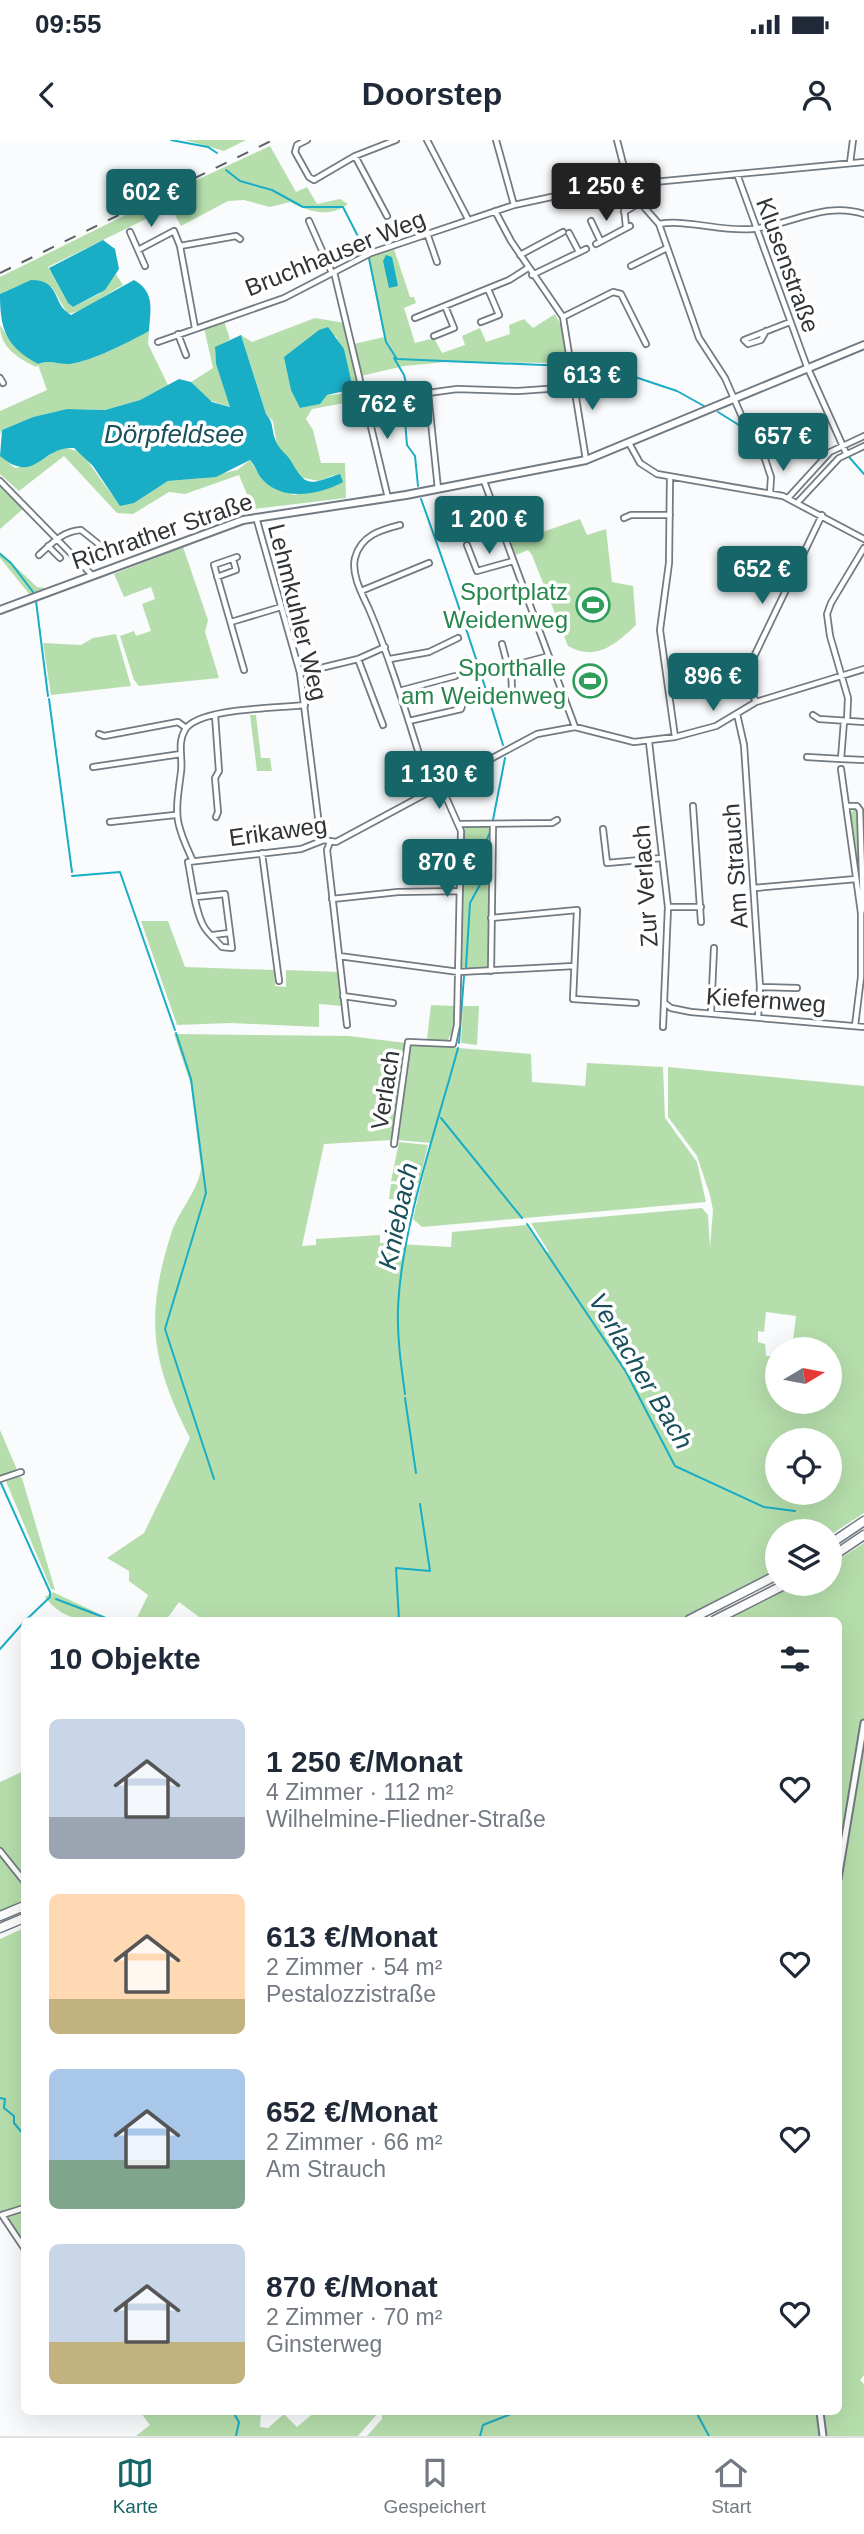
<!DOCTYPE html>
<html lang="de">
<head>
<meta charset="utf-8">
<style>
  :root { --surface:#fff; --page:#f6f6f7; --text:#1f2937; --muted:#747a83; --line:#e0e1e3; --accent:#166568 }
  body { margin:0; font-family:Arial,sans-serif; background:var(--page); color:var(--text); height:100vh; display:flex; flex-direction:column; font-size:26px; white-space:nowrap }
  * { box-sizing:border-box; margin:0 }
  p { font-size:23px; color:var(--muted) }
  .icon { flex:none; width:38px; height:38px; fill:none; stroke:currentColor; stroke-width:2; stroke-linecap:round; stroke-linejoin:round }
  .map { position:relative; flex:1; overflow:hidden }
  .side { position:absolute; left:21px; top:1477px; width:821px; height:798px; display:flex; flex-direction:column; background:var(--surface); border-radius:10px; box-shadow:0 7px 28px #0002 }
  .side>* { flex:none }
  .needle { width:46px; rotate:80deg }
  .controls { position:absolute; left:765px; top:1197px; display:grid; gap:14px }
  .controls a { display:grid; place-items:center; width:77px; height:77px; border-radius:50%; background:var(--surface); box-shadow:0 7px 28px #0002; font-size:35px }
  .price { position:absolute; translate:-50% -60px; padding:0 16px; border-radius:7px; background:var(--accent); color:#fff; font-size:23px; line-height:46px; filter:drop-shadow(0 2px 4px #0008) }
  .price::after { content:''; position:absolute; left:50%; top:42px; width:21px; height:16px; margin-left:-10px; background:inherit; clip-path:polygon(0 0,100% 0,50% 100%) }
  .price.active { background:#222; color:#fff }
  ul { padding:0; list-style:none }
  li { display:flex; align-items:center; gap:21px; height:175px; padding:0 28px }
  li span { display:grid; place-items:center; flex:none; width:196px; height:140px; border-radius:10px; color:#555 }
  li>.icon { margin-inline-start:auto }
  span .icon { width:84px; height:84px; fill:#fffc; stroke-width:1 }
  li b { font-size:30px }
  h2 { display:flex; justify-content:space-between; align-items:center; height:84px; padding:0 28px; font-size:30px }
  .status { display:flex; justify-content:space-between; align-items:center; height:49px; padding:0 35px; background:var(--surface); direction:ltr }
  .status svg { height:19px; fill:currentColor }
  header { display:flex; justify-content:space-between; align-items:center; height:91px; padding:0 28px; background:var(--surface); font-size:32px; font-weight:600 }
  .tabs { display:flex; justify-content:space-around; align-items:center; height:98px; border-top:2px solid var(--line); background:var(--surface); font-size:19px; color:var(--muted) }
  .tabs a { display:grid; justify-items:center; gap:4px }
  .tabs .active { color:var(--accent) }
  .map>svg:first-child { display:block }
  .green { fill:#b6deac; fill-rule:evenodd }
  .water { fill:#1aadc6 }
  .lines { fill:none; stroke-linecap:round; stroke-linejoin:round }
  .stream { stroke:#1aadc6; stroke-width:2 }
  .minor-casing { stroke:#727a82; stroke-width:8 }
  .tertiary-casing { stroke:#727a82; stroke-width:9 }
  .secondary-casing { stroke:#727a82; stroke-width:10 }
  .motorway-casing { stroke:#727a82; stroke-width:11 }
  .minor { stroke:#fff; stroke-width:4.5 }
  .tertiary { stroke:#fff; stroke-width:5 }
  .secondary { stroke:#fff; stroke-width:6 }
  .motorway { stroke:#fff; stroke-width:8 }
  .rail { stroke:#5d6163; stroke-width:2; stroke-dasharray:12 12; stroke-linecap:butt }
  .labels { text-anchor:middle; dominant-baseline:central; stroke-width:7; stroke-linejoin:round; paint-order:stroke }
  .street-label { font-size:24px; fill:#303437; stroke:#fff }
  .leisure-label { font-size:24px; fill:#27864d; stroke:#fff; text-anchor:end }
  .water-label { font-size:26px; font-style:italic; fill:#19505b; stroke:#fff }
</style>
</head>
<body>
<div class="status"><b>09:55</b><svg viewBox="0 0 49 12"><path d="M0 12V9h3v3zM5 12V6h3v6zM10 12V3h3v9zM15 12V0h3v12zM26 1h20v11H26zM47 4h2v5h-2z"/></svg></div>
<header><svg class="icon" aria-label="back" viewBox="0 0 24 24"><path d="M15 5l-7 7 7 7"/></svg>Doorstep<svg class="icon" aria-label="person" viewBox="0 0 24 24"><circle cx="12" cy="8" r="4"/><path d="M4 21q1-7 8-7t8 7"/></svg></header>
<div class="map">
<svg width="864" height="2296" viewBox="0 0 864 2296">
  <rect width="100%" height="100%" fill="#f9fbfd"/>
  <!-- green -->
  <path class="green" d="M185 0H246L224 11Z
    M270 6 296 52 307 47 317 64 340 59 348 64C330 78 309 72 290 62L270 67 244 60 228 61 181 86 164 55Z
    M152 62 158 73 48 127 68 163 73 167 99 154 116 134 123 145C109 152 78 176 67 173L52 147 22 144 0 154V137Z
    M394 109 410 157H414L416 163 404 168 415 203 434 198 442 213 465 205 462 196 480 188 486 202 510 194 509 185 524 179 533 188 555 174 562 188 567 223 447 222 404 226 361 236 354 204 384 197 368 118Z
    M315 178 345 183 361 260 312 269 306 279 313 290 321 323H345L346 358 253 369 239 335 185 354 169 352 133 374 117 373 64 316 19 351 0 334V315L15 328 35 324 62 307 81 312 112 355 134 363 168 341 203 338 237 330 250 320 262 339 294 355 338 345 334 335 319 341 299 337 291 322 277 306 273 281 266 274 241 195 252 202ZM336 196 345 217 341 254 327 255 319 264 300 268 294 212 304 205Z
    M224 181 230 199 215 208 216 224 231 267 205 259 191 242 213 228 204 188Z
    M0 185 13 205 38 224C51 219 57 225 70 224 93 221 128 202 149 191L148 204 168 245 140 260 105 270 67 269 33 277 2 290 0 294V271L47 250 38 225 36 227C18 218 0 208 0 185Z
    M0 346 24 368 0 389Z
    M580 379 587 395 606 389 612 442 633 446 636 485C616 504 596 522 568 506L532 415 528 410 516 415 511 403Z
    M183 407 208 480 205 492 219 538 139 546 134 540 120 496 134 491 136 496 151 491 142 464 155 459 151 447 124 457 114 434Z
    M0 412 37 447 46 448 30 455 0 418Z
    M116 494 131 546 51 555 43 503 81 505 93 498Z
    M250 575H256L261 618H270L272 631H257Z
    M855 668 858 672 861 765 850 674Z
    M466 687H488L492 692 488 830 462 827 463 690Z
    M141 781H168L185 827 274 830 275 846 286 847V830L338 832 342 866 319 864V887L231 883 177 885Z
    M431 865 455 866 453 891 447 901 427 899Z
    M463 866H479L477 905 461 903Z
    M174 894 349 896 406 903 392 1000 324 1004 302 1106 316 1105V1099L380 1095V1103L451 1107 452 1092 526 1085 544 1111 549 1112 531 1083 702 1068 708 1075 710 1108 713 1070 710 1055 697 1016 668 977V927L864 946V1373L830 1395V1391H777V1429L678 1480H203L179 1462 166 1480H136L148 1455 129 1441V1431L107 1418 144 1393 190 1298C150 1220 145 1175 172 1091 180 1069 198 1051 201 1028L191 945ZM766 1172 796 1176 792 1209H830V1262H777V1216H766L765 1204 758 1202V1191L764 1192ZM777 1300H830V1353H777Z
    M410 904 531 914 532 942 585 946 587 923 663 927 665 978 697 1022 706 1062 422 1087 413 1079 431 1003 396 1000Z
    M399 1002 428 1005 419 1043 391 1041Z
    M391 1044 417 1045 415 1060 389 1059Z
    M0 1290 18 1332 0 1337Z
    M17 1335 22 1338 55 1450 51 1449 5 1339Z
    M864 1403V2235L860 2240 864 2244V2296H367L382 2279V2272H838V1480H722L796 1444H830V1425Z
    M53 1452 112 1480C85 1481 63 1481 45 1457Z
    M24 1631V1760L0 1771V1642Z
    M24 1788V2104L6 2078 0 2075V1799Z
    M140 2272H261L260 2287 268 2288 284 2274 297 2287 315 2272H379L358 2296H136L150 2285Z"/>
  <!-- water -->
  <path class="water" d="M103 100 115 109 119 129 105 150 73 167 68 163 49 128Z
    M386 115 392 117 398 146 389 148 383 121Z
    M31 140C62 140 51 164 71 175L134 140C156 152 150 171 149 191 129 202 92 221 70 224 57 225 51 219 38 224 5 206 0 188 0 154Z
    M328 187 344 209 353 249 327 255 320 264 300 268 291 250 284 217 319 190Z
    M241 195 266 274C274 283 271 288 275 299 278 309 286 313 291 321 307 350 311 343 340 334L343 342C320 355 282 362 262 339 257 334 256 326 250 320L216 337 168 341 134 363 120 366 93 326 74 308C40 306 36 346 0 316L2 290 33 277 67 269 105 270 140 260 179 239 191 242 212 262 230 267 216 224 215 207Z"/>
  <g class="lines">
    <!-- stream -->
    <path class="stream" d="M171 0 208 7 217 13
      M226 30 240 41 272 50 303 67H343L369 118 386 202 397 219 567 226 593 223 677 251 704 266
      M394 218 404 235 410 260 405 281 407 305 415 316 418 346
      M718 272 742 287
      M849 317 864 334
      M421 359C451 442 478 522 503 605
      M0 414 11 423 33 452
      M36 461 48 556
      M49 559 72 732
      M493 680 505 618
      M72 736 120 732 175 890
      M466 827 470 763 482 741 480 719 489 694
      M176 893 191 939 206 1053 165 1189 214 1339
      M459 903 464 836
      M441 978 522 1078
      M527 1084 626 1232 675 1326 764 1367 795 1371
      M405 1254C401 1225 397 1197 398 1169 401 1088 437 987 458 908
      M405 1258 416 1333
      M0 1341 50 1452V1457L26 1480
      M56 1459 111 1480
      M399 1480 396 1428 430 1431 420 1364
      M0 1509 24 1482
      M0 1958 5 1959 4 1968 14 1976V1983L24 1995
      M233 2272 239 2282 236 2296
      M696 2272 709 2296
      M480 2296 483 2285 516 2272"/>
    <defs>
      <path id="minor" d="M307 0 297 5 295 12 309 37 314 40 355 16 396 0
        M427 0 468 79
        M496 0 514 65
        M617 0 630 51 659 84 699 198 725 238 742 277 765 319 771 337 770 353
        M355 16 387 76
        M850 23 853 0
        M737 34 806 224 846 313
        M623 57 626 87
        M495 71 511 101 563 177 586 320
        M624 72 641 62
        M309 81 332 133
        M591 81 600 100
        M659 84C688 79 721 92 752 89 791 85 824 61 864 74
        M130 92 145 126
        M427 93 437 122
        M569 93 579 112
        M596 104 630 86
        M180 106 236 96 240 99
        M138 110 174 91 180 106 195 188
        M520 115 563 92
        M631 126 667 108
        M334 132 388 358
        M532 135 586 109
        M563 177 613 152 621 154 646 204
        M415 178 509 140 528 128
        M481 182 499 175 488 149
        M766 191 761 200 748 204 744 200 790 182
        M178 194 186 215
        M434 196 454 188 445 166
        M158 202 284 158 371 113 514 65 570 53 627 48 633 44 864 22
        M0 238 3 243
        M629 303 640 323 657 334 783 356 864 399
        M670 338 669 423 660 490 675 597
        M0 341 92 435
        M484 341 575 587
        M438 349 428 253 457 249 518 251 575 247
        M788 358 830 312 864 296
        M797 363 839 318 864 306
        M256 377 300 533 320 693 324 700
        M624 378 631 375H670
        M400 385C381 390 361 395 355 418 351 434 362 454 369 469 394 528 411 590 431 652
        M467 405 477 431 513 421
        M48 406 60 418
        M39 415C52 403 63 391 81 390L106 410 167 393
        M237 417 214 425 244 530
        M217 437 236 430 233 419
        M361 451 429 423
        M231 482 281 467
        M502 504 507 523 511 526
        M358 519 383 585
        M390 519 429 512 458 498
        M300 533 358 519 385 507
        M512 550 511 526 549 516
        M399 551 455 536
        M756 562 748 545V529L822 375
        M737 574 744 605 760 847 758 877
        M215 575 219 631 215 638 218 672 216 677
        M813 575 819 579 864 582
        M409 581 461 569 463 563H458L457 568
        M844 581 841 619 864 620
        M847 581 848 558 830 496 827 474 831 463 864 408
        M99 594 104 596 178 582 186 588
        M649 602 668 767 663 887
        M807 617 841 619
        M93 627 181 614
        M841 629 861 773 863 766 860 670 857 666H846
        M693 666 701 782
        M110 682 175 675
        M460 684 552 683 557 680
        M603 689 607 723 662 718
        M330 702 327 710 347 885
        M262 713 279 841
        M193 721C174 681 175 676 181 632 183 618 177 603 185 590 197 568 279 568 305 565
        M754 748 856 739
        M196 757 225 754 232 808 222 807C216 800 207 793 203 785 194 767 192 741 188 722L301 709 324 700 336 702 537 594 575 587 634 602 675 597 716 586 756 562 864 529
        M332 759 398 752 460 751
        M668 767H701
        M491 778 577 770 573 859 636 863
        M213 795 229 793
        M339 816 459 832 574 826
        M491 831 493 685
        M760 847 797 848
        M343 856 393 863
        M666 864 671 868 691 872 864 887
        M711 873 714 808
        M855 886 861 837V773
        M394 1004 408 902 453 904 457 885 461 691 441 646
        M0 1339 21 1332
        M0 1711 24 1741
        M2 2075 24 2108
        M2 2075 24 2068"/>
      <path id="tertiary" d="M838 1739 864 1583
        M820 2272 823 2296"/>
      <path id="secondary" d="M0 470 243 380 406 355 586 320 864 205"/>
      <path id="motorway" d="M830 1404 864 1381
        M830 1418 864 1395
        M689 1480 777 1435
        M715 1480 786 1444
        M0 1776 24 1766
        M0 1788 24 1778"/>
    </defs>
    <!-- minor casing -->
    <use href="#minor" class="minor-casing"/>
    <!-- tertiary casing -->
    <use href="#tertiary" class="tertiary-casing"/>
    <!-- secondary casing -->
    <use href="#secondary" class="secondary-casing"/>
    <!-- motorway casing -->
    <use href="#motorway" class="motorway-casing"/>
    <!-- minor -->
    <use href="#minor" class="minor"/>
    <!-- tertiary -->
    <use href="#tertiary" class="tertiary"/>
    <!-- secondary -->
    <use href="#secondary" class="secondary"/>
    <!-- motorway -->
    <use href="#motorway" class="motorway"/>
    <!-- rail -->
    <path class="rail" d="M0 133 273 0"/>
  </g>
  <!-- icons -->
  <defs>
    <symbol id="stadium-ring" viewBox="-11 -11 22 22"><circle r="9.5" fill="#fff" stroke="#2e9e5b" stroke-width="1.5"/><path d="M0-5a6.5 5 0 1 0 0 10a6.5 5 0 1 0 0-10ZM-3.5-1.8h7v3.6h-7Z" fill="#2e9e5b"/></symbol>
  </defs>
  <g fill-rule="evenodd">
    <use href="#stadium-ring" x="574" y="446" width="38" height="38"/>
    <use href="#stadium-ring" x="571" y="522" width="38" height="38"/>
  </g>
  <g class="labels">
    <!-- street labels -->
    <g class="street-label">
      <text transform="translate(335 113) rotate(-22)">Bruchhauser Weg</text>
      <text transform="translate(788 125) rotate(70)">Klusenstraße</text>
      <text transform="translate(162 391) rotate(-19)">Richrather Straße</text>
      <text transform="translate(298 472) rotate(76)">Lehmkuhler Weg</text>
      <text transform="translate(278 691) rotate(-8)">Erikaweg</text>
      <text transform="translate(735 726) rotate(-94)">Am Strauch</text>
      <text transform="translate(645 746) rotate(-94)">Zur Verlach</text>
      <text transform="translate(766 860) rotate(4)">Kiefernweg</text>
      <text transform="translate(385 950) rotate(-81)">Verlach</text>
    </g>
    <!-- leisure labels -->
    <g class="leisure-label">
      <text x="568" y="451">Sportplatz<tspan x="568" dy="28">Weidenweg</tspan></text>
      <text x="566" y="527">Sporthalle<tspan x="566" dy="28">am Weidenweg</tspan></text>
    </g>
    <!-- water labels -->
    <g class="water-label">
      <text x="174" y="294">Dörpfeldsee</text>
      <text transform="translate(398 1076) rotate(-78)">Kniebach</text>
      <text transform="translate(641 1231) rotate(59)">Verlacher Bach</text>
    </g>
  </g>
</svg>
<div class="controls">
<a><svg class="needle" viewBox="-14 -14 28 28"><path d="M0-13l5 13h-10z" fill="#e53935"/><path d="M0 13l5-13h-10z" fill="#747a83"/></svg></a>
<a><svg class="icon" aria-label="locate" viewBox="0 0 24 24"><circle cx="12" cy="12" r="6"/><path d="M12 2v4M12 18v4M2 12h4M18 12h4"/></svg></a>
<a><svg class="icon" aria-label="layers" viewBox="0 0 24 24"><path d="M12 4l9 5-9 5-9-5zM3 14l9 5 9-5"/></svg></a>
</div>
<b class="price active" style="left:606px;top:83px">1 250 €</b>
<b class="price" style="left:151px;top:89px">602 €</b>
<b class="price" style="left:592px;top:272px">613 €</b>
<b class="price" style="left:387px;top:301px">762 €</b>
<b class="price" style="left:783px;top:333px">657 €</b>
<b class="price" style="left:489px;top:416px">1 200 €</b>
<b class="price" style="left:762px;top:466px">652 €</b>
<b class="price" style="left:713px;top:573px">896 €</b>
<b class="price" style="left:439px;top:671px">1 130 €</b>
<b class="price" style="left:447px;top:759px">870 €</b>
<section class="side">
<h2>10 Objekte<svg class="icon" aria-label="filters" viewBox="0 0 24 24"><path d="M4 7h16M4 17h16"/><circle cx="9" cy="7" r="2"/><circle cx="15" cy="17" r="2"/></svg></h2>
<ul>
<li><span style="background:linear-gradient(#c9d6e8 70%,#9aa5b1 0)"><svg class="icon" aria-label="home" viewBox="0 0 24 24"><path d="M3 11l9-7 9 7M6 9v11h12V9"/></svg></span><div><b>1 250 €/Monat</b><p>4 Zimmer · 112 m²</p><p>Wilhelmine-Fliedner-Straße</p></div><svg class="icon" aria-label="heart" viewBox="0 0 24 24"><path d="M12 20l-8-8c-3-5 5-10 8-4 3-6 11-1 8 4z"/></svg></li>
<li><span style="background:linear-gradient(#ffd9b3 75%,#c2b280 0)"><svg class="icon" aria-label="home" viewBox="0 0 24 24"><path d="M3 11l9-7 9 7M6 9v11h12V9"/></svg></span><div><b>613 €/Monat</b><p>2 Zimmer · 54 m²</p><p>Pestalozzistraße</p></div><svg class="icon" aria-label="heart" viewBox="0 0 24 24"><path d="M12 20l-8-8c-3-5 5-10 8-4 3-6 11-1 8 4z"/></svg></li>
<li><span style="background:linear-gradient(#a9c7e8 65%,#7fa58c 0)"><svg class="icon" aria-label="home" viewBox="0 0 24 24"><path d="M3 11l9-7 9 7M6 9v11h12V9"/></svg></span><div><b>652 €/Monat</b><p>2 Zimmer · 66 m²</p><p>Am Strauch</p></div><svg class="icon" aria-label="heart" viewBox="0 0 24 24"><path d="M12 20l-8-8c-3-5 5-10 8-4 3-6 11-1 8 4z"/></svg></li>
<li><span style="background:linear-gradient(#c9d6e8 70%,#c2b280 0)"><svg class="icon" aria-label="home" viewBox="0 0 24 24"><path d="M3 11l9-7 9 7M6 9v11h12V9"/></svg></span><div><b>870 €/Monat</b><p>2 Zimmer · 70 m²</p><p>Ginsterweg</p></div><svg class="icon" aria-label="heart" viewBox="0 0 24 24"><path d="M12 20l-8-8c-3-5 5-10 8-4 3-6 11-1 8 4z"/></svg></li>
</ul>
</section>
</div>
<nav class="tabs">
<a class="active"><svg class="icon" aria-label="map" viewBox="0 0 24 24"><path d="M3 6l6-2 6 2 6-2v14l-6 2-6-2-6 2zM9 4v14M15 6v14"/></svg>Karte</a>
<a><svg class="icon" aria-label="saved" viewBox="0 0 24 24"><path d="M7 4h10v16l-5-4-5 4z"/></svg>Gespeichert</a>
<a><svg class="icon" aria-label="home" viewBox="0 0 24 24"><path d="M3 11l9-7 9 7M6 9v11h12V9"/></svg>Start</a>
</nav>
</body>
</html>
